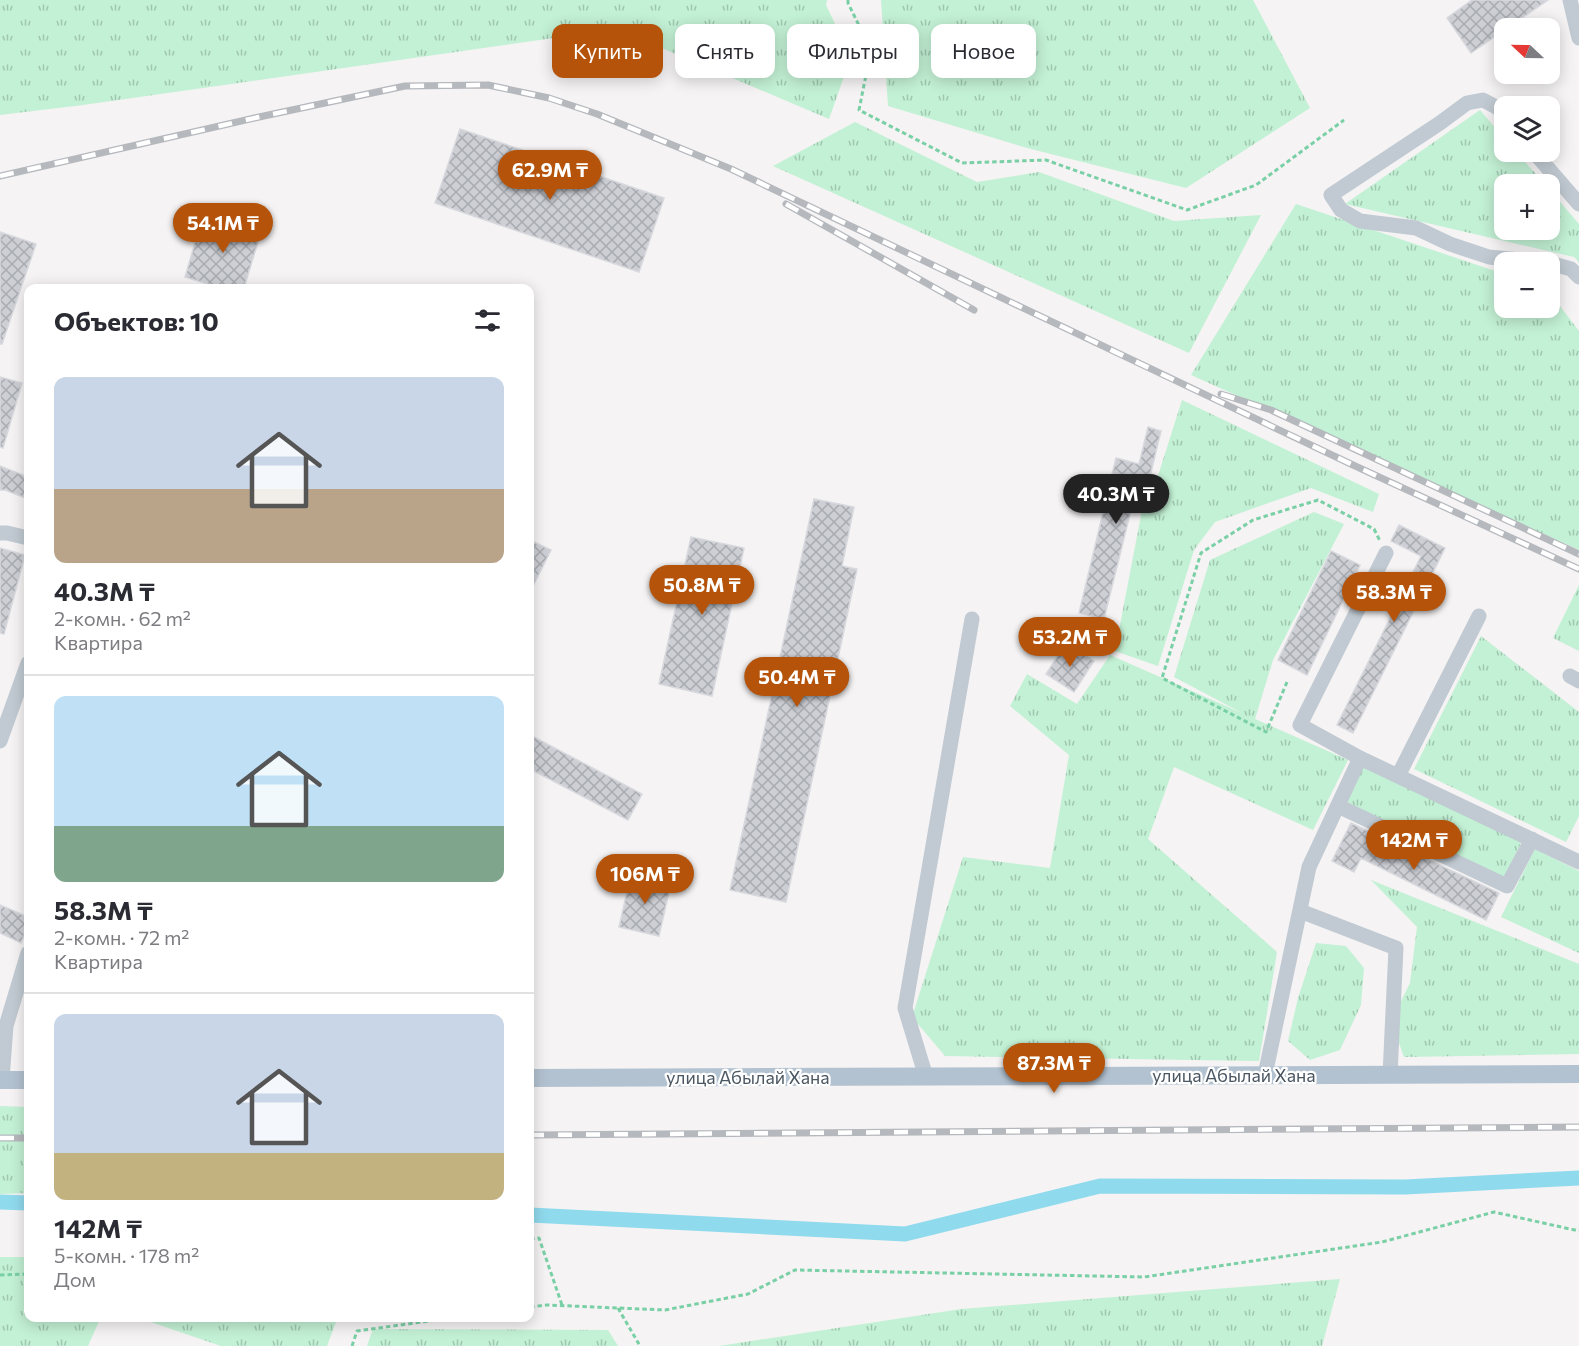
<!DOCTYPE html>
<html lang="ru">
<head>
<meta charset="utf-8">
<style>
  :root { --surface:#fff; --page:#f2f2f3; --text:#2b2b33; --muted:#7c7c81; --line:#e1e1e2; --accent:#b45309 }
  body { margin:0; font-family:Commissioner,sans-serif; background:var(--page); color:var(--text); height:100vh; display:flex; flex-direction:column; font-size:22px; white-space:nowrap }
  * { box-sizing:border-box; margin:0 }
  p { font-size:20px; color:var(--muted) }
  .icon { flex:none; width:33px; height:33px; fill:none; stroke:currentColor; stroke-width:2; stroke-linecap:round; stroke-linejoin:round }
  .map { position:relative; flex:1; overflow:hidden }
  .side { position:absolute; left:24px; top:284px; width:510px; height:1038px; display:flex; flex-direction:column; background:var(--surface); border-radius:12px; box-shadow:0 3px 15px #0003 }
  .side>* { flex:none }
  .banner { position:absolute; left:552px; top:24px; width:570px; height:54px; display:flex; gap:12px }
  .needle { width:39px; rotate:292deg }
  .controls { position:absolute; left:1494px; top:18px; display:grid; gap:12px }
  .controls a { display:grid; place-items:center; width:66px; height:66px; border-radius:12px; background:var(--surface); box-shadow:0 3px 15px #0003; font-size:30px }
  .price { position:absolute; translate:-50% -51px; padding:0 14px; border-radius:21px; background:var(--accent); color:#fff; font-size:20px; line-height:39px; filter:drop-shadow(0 2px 3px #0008) }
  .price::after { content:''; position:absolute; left:50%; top:36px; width:18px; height:14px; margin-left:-9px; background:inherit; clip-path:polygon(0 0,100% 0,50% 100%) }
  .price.current { background:#222; color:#fff }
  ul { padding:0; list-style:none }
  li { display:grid; align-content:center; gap:12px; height:318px; padding:0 30px }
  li+li { border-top:2px solid var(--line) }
  li span { display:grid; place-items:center; height:186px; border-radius:12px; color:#555 }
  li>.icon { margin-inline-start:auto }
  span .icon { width:108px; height:108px; fill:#fffc; stroke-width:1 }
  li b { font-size:26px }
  h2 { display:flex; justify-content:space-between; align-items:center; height:72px; padding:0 30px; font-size:26px }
  .chip { padding:0 21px; border-radius:12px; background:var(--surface); box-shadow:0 3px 15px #0003; font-size:21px; line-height:54px }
  .chip.current { background:var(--accent); color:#fff }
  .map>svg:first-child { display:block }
  .grass { fill:url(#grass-tufts) }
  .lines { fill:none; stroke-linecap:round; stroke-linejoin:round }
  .canal { stroke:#90daee; stroke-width:15 }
  .building { fill:url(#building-cross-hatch); stroke:#d7d9de; stroke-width:1.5 }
  .path { stroke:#7ad0a6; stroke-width:3; stroke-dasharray:4.5 3; stroke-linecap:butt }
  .minor { stroke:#c1cad2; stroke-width:15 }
  .major { stroke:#b3c2d1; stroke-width:18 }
  .rail-casing { stroke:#b5b8bd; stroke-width:7 }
  .rail { stroke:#fff; stroke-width:4.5; stroke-dasharray:14; stroke-linecap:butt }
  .labels { text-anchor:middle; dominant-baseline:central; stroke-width:4.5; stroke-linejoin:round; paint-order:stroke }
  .street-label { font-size:18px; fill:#4a5661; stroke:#fff }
</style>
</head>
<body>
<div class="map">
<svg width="1579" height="1346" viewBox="0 0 1579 1346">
  <defs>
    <pattern id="grass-tufts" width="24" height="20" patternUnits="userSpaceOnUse" patternTransform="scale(1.5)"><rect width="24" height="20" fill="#c3f1d5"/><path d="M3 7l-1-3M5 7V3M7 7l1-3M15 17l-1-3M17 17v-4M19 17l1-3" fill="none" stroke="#a0c6b0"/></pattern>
    <pattern id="building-cross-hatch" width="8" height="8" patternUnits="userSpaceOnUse" patternTransform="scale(1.5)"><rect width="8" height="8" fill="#cdcfd5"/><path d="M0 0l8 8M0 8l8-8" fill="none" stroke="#a8abb0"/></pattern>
  </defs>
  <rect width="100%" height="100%" fill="#f5f3f3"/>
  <!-- grass -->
  <path class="grass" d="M0 0H827L826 5 851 57 829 119 617 29 83 105 0 115Z
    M881 0H1253L1310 108 1186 188 1027 148 888 106Z
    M1480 110 1504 138V152H1516L1545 184H1504V230H1550V190L1579 224V262L1574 257 1345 204Z
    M855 122 977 182 1039 172 1174 221 1261 215 1189 353 773 166Z
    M1296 204 1504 274V308H1550V293L1579 331V550L1191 375Z
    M1182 400 1379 494 1373 512 1311 488 1215 522 1194 550 1158 666 1115 651 1143 505 1150 501Z
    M1314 512 1344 524 1273 660 1255 719 1348 760 1313 830 1174 767 1148 839 1277 952 1259 1061 945 1056 912 1017 963 857 1050 868 1069 755 1010 706 1027 674 1077 704 1110 655 1242 713 1174 677 1210 560Z
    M1579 585V651L1553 638Z
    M1481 636 1579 712V816L1566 842 1414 769Z
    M1363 765 1522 841 1504 878 1344 804Z
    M1535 849 1579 871V953L1501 917Z
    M1371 880 1579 964V1054L1404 1057 1391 1021 1410 983 1417 927Z
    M1316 943 1346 946 1364 968 1361 1005 1340 1050 1310 1060 1288 1041 1298 998Z
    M0 1106 28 1107V1193L0 1194Z
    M0 1257H28V1317H101L88 1346H0Z
    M1340 1279 1322 1346H719L961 1309Z
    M136 1317H338L327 1346H221Z
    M373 1329 608 1330 618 1346H367Z"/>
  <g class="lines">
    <!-- canal -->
    <path class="canal" d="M0 1202 28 1203
      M530 1215 905 1234 1100 1186 1405 1187 1579 1178"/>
  </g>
  <!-- building -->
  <path class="building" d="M1472 0H1548L1471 53 1447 18Z
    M460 129 664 198 639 272 435 203Z
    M203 215 261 232 244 288H220L185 277Z
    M0 232 36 244 2 344H0Z
    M0 377 22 383 3 448 0 447Z
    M1148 427 1161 431 1146 493 1136 490 1104 619 1079 613 1116 458 1139 464Z
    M0 466 28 477V499L5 490H0Z
    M814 499 854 507 842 566 857 569 786 902 730 890Z
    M1399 525 1445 548 1353 733 1337 725 1421 556 1391 541Z
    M691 537 744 548 712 696 659 684Z
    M530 540 551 550 530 592Z
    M0 548 25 555 4 634 0 633Z
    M1331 551 1360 565 1307 675 1278 660Z
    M1066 643 1094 661 1074 692 1046 674Z
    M530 735 642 794 628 820 530 769Z
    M1351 823 1499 893 1486 920 1361 858 1354 872 1332 861Z
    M631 874 671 883 659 936 619 927Z
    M0 905 28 917V926L21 943 0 933Z"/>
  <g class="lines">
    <!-- path -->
    <path class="path" d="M848 0V3L871 50 859 110 962 163 1046 160 1187 210 1256 185 1344 120
      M1287 682 1266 732 1162 678 1201 553 1253 520 1318 500 1374 529 1380 541
      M530 1239 539 1238 562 1305
      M0 1275 28 1274
      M530 1307 547 1305 665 1310 748 1294 795 1270 1144 1277 1382 1242 1494 1212 1579 1231
      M618 1308 640 1346
      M352 1346 357 1331 458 1317"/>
    <!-- minor -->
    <path class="minor" d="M1570 0 1579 38
      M1504 115 1498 108 1483 100 1467 103 1440 123 1331 195 1341 210 1360 221 1416 228 1450 244 1489 257 1542 262
      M1534 152 1579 204
      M1550 263 1571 269 1579 277
      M0 533H7L28 538
      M1570 676 1579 681
      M0 741 28 663
      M1360 758 1300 725 1386 553
      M1398 776 1479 616
      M1338 806 1507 886 1532 839
      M1300 911 1396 948 1390 1075
      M1265 1075 1309 867 1360 758 1579 862
      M926 1077 905 1008 972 619
      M2 1080 6 1026 28 953"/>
    <!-- major -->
    <path class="major" d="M530 1078 1579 1074
      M0 1080H28"/>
    <defs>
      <path id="rail" d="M0 176 259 117 405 86 488 85 549 98 597 114 731 169 1353 465 1579 569
        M786 204 974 310
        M1221 394 1271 410 1579 554
        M530 1135 1579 1127
        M0 1138H28"/>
    </defs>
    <!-- rail casing -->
    <use href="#rail" class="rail-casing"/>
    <!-- rail -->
    <use href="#rail" class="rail"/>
  </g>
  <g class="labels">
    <!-- street labels -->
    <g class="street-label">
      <text x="1234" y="1075">улица Абылай Хана</text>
      <text x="748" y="1077">улица Абылай Хана</text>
    </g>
  </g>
</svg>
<div class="controls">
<a><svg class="needle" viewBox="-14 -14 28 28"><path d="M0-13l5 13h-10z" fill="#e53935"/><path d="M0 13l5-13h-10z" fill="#7c7c81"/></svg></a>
<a><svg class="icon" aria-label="layers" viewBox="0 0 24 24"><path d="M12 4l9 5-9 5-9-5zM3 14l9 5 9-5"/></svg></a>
<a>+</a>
<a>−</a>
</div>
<b class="price" style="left:550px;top:201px">62.9M ₸</b>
<b class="price" style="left:223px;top:254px">54.1M ₸</b>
<b class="price current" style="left:1116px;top:525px">40.3M ₸</b>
<b class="price" style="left:702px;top:616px">50.8M ₸</b>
<b class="price" style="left:1394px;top:623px">58.3M ₸</b>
<b class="price" style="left:1070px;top:668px">53.2M ₸</b>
<b class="price" style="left:797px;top:708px">50.4M ₸</b>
<b class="price" style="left:1414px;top:871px">142M ₸</b>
<b class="price" style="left:645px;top:905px">106M ₸</b>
<b class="price" style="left:1054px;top:1094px">87.3M ₸</b>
<div class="banner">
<a class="chip current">Купить</a>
<a class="chip">Снять</a>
<a class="chip">Фильтры</a>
<a class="chip">Новое</a>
</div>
<section class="side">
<h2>Объектов: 10<svg class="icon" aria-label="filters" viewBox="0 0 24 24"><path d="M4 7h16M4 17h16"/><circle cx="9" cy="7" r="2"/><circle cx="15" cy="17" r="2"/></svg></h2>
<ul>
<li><span style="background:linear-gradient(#c9d6e8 60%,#b9a48a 0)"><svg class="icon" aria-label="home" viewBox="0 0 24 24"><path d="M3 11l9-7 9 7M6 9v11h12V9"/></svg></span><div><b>40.3M ₸</b><p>2-комн. · 62 m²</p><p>Квартира</p></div></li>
<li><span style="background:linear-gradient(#bfe0f5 70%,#7fa58c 0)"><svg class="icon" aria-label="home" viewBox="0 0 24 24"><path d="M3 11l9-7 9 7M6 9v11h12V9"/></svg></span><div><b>58.3M ₸</b><p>2-комн. · 72 m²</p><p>Квартира</p></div></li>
<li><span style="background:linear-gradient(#c9d6e8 75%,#c2b280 0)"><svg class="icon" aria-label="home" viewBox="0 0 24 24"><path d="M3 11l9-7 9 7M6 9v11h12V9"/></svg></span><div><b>142M ₸</b><p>5-комн. · 178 m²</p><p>Дом</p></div></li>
</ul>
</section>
</div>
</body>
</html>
